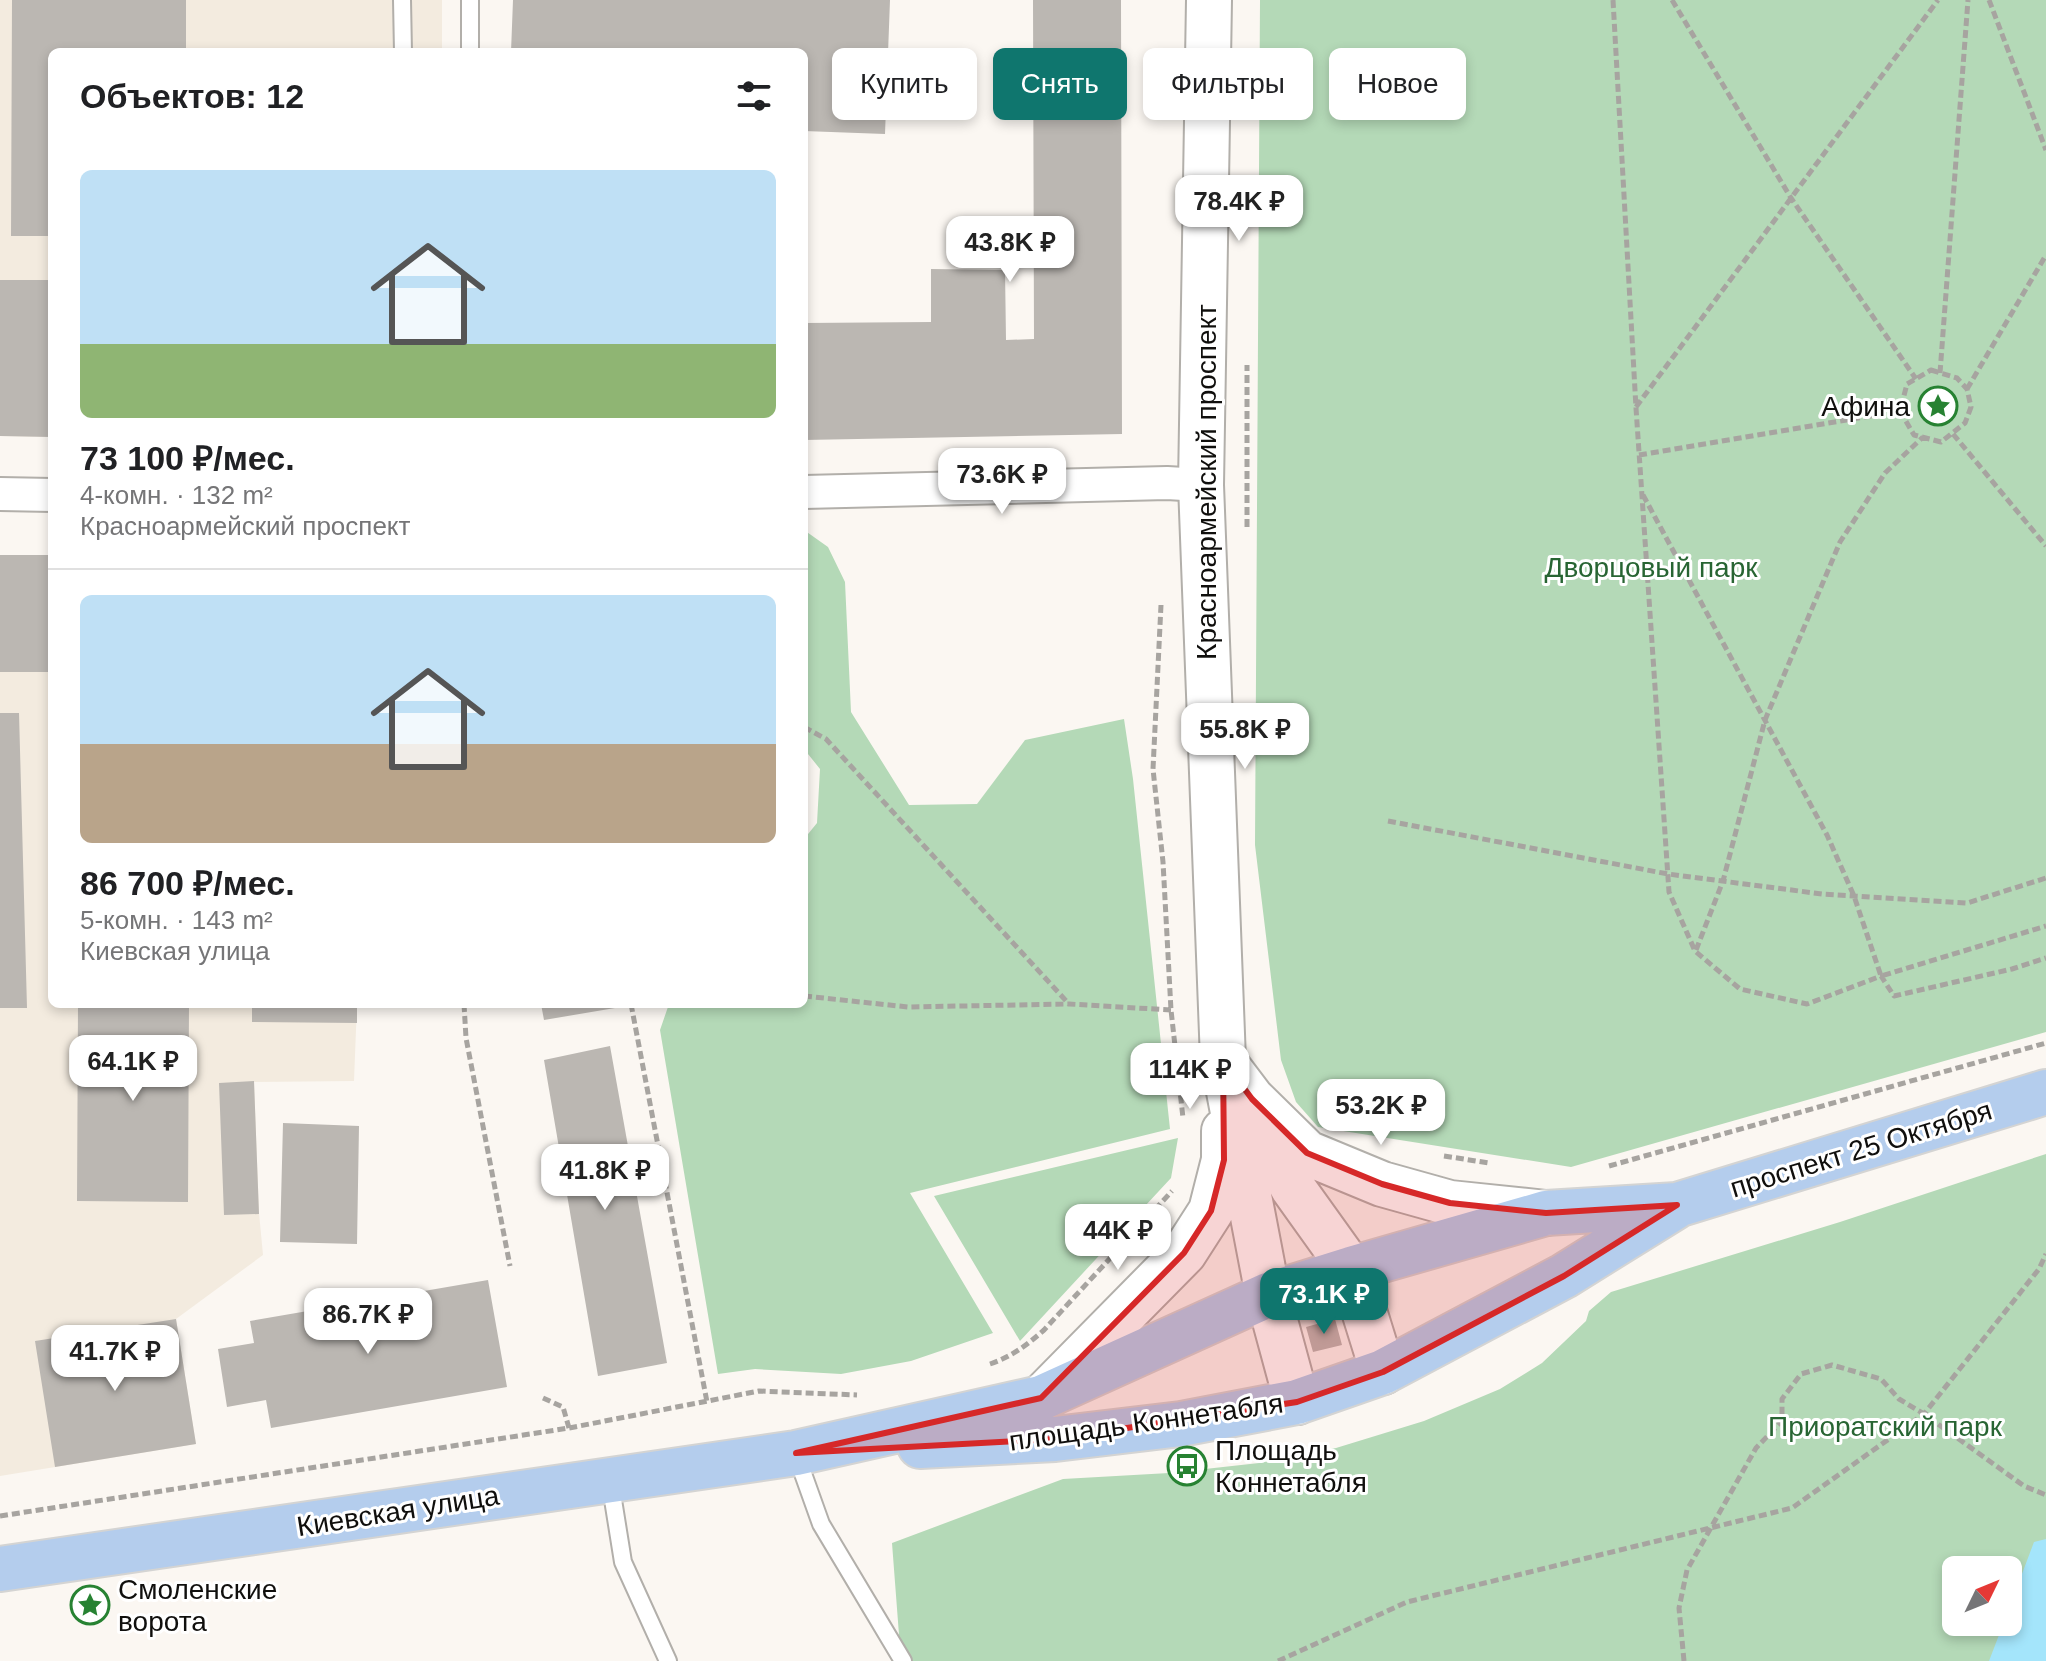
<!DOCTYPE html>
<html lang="ru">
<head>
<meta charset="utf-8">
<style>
  :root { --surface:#fff; --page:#f2f2f2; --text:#202124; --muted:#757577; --line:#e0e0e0; --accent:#0f766e }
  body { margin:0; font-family:Arial,sans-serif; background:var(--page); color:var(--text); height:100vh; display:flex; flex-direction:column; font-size:30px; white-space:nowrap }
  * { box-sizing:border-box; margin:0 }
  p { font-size:26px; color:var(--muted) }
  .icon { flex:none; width:44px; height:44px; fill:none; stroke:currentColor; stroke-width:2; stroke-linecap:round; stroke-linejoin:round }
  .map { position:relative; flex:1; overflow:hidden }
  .panel { position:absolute; left:48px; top:48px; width:760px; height:960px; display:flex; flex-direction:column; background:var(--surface); border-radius:12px; box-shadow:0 4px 12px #0003 }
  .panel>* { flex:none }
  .hud { position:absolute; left:832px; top:48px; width:760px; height:72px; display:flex; gap:16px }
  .needle { width:52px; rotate:47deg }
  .controls { position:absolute; left:1942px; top:1556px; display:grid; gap:16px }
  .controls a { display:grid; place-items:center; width:80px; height:80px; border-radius:12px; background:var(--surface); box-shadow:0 4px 12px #0003; font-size:40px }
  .price { position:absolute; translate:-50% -68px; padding:0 18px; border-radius:16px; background:#fff; color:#222; font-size:26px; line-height:52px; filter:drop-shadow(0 2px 4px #0008) }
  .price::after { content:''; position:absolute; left:50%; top:48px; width:24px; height:18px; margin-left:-12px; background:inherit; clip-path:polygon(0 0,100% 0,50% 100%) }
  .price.selected { background:var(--accent); color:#fff }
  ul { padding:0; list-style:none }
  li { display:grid; align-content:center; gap:16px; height:424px; padding:0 32px }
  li+li { border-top:2px solid var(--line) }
  li span { display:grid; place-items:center; height:248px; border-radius:12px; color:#555 }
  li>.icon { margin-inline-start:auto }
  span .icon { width:144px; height:144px; fill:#fffc; stroke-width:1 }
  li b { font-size:34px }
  h2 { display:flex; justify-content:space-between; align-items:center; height:96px; padding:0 32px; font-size:34px }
  .chip { padding:0 28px; border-radius:12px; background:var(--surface); box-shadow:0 4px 12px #0003; font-size:28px; line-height:72px }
  .chip.selected { background:var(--accent); color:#fff }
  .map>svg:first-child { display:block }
  .built { fill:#f3ebdf }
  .green { fill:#b4d9b7; fill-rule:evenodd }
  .water { fill:#a4e5fb }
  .building { fill:#bbb7b2 }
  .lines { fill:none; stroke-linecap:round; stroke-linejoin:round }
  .service-casing { stroke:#b2afaa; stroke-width:20 }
  .minor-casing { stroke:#b2afaa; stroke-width:36 }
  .secondary-casing { stroke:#b2afaa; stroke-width:48 }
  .primary-casing { stroke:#d4d4d3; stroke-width:48 }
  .path { stroke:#a7a4a0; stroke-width:5; stroke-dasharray:8 4; stroke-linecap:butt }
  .service { stroke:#fff; stroke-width:16 }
  .minor { stroke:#fff; stroke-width:32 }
  .secondary { stroke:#fff; stroke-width:44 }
  .primary { stroke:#b4cded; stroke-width:44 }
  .marked { fill:#d62828; fill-opacity:0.2; stroke:#d62828; stroke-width:6; stroke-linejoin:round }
  .labels { text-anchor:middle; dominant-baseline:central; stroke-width:6; stroke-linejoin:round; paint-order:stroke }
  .poi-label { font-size:28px; fill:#100f0d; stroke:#fff; text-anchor:start }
  .street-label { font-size:28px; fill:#100f0d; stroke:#fff }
  .park-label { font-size:28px; fill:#286533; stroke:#fff }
</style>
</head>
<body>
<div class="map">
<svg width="2046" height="1661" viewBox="0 0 2046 1661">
  <rect width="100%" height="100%" fill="#fbf7f2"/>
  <!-- built -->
  <path class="built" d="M0 0H442V52H52V437L0 436Z
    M0 555H52V1004H357L354 1081 254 1082 259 1213 263 1255 176 1319 196 1444 0 1476Z"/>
  <!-- green -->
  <path class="green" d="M1260 0H2046V1032L1571 1167 1318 1127 1296 1102 1281 1060 1255 845Z
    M804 530 828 547 845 582 851 712 909 805 977 804 1025 740 1124 719 1133 779 1170 1129 910 1193 993 1333 911 1361 841 1374 755 1369 718 1374 660 1030 669 1004H804V839L817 823 820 769 804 749Z
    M1178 1138 1171 1178 1020 1341 934 1196Z
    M2046 1154V1661H901L892 1543 1063 1479 1169 1473 1259 1463 1336 1448 1424 1421 1500 1389 1542 1363 1586 1321 1589 1311 1611 1292 1840 1222ZM1956 1570H2008V1622H1956Z"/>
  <!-- water -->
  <path class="water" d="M2046 1539V1661H1989L2004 1622H2008V1611L2034 1542Z"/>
  <!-- building -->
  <path class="building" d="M12 0H186V52H52V236H11Z
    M513 0H890L885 134 804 131V52H511Z
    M1033 0H1121L1122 434 804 440V323L931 322V269L1005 270 1006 340 1034 339Z
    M0 280H52V437L0 436Z
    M0 555H52V672H0Z
    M0 713H19L27 1008H0Z
    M78 1004H189L188 1202 77 1201Z
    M252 1004H357V1023L252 1022Z
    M541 1004H615V1008L544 1020Z
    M610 1046 667 1363 598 1376 544 1060Z
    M254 1081 259 1214 224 1215 219 1083Z
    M283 1123 359 1126 357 1244 280 1242Z
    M488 1280 507 1387 271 1428 266 1400 227 1407 218 1349 254 1343 250 1321Z
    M176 1319 196 1444 55 1467 35 1341Z
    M1335 1319 1342 1345 1313 1352 1306 1327Z"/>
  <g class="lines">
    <defs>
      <path id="service" d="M402 0 403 52
        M470 52V0
        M796 1454 821 1524 903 1661
        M610 1481 623 1562 668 1661"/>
      <path id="minor" d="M804 492 1167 483 1201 485
        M0 494 52 495"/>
      <path id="secondary" d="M1209 0 1201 485 1223 1060 1268 1295 1297 1402
        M1227 1066 1252 1099 1307 1153 1382 1184 1450 1203 1546 1213
        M1257 1122 1293 1188 1351 1269 1383 1372
        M1044 1395 1184 1253 1211 1211 1224 1160V1131"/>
      <path id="primary" d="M920 1446 1055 1439 1181 1424 1297 1402 1383 1372 1564 1276 1675 1207
        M0 1569 796 1453 1041 1398 1268 1295 1351 1269 1546 1213 1677 1205 2046 1092"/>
    </defs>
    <!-- service casing -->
    <use href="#service" class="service-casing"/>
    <!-- minor casing -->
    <use href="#minor" class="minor-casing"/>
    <!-- secondary casing -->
    <use href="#secondary" class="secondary-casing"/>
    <!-- primary casing -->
    <use href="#primary" class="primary-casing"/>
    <!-- path -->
    <path class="path" d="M1613 0 1636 408 1669 892 1695 951 1740 989 1807 1004 1881 976 1894 996 2012 969 2046 958
      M1672 0 1791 198 1916 379
      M1989 0 2046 150
      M1931 370 1957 378 1967 389 1971 407 1965 423 1941 442 1914 435 1900 411 1907 384Z
      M1940 373 1968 0
      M1967 389 2046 255
      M1636 407 1938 0
      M1953 434 2046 546
      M1639 455 1900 411
      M1643 495 1827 835 1854 896 1881 976 2046 926
      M1247 527V365
      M1161 605 1153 769 1163 862 1171 1010 1183 1118
      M804 727 826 739 1069 1004
      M1388 821 1668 874 1822 894 1967 903 2046 878
      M1696 950 1723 881 1765 720 1840 542 1885 473 1923 437
      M804 996 908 1007 1069 1004 1171 1010
      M464 1004 466 1038 510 1266
      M631 1004 707 1402
      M1444 1156 1489 1163
      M1609 1166 2046 1043
      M990 1364C1011 1357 1027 1345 1044 1330L1172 1191
      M543 1398 563 1407 569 1428
      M0 1516 569 1428 759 1391 857 1395
      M1278 1661 1407 1602 1792 1508 1924 1414 2039 1269 2046 1254
      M1684 1661 1679 1608 1687 1570 1756 1448 1782 1421V1399L1801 1374 1832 1365 1881 1379 1899 1399 1924 1414 2024 1486 2046 1495"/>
    <!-- service -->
    <use href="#service" class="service"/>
    <!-- minor -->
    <use href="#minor" class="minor"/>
    <!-- secondary -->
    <use href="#secondary" class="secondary"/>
    <!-- primary -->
    <use href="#primary" class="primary"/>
  </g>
  <!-- marked area -->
  <path class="marked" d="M1223 1060 1252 1099 1307 1153 1382 1184 1450 1203 1546 1213 1677 1205 1564 1276 1383 1372 1297 1402 1055 1439 796 1453 1041 1398 1184 1253 1211 1211 1224 1160Z"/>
  <!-- icons -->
  <defs>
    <symbol id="sight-ring" viewBox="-11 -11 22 22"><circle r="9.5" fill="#fff" stroke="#278232" stroke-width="1.5"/><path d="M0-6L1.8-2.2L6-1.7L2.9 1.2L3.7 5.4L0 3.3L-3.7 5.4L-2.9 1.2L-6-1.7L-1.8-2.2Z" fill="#278232"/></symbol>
    <symbol id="bus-ring" viewBox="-11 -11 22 22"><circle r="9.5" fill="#fff" stroke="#278232" stroke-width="1.5"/><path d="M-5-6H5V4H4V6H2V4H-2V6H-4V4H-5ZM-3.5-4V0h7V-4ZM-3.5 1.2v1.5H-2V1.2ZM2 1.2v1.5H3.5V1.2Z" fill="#278232"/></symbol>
  </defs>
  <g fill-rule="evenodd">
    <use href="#sight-ring" x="1916" y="384" width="44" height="44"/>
    <use href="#bus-ring" x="1165" y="1444" width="44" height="44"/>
    <use href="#sight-ring" x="68" y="1583" width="44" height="44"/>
  </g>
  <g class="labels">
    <!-- poi labels -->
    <g class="poi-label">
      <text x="1910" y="406" text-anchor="end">Афина</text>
      <text x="1215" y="1450">Площадь<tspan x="1215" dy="32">Коннетабля</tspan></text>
      <text x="118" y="1589">Смоленские<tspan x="118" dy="32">ворота</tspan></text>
    </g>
    <!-- street labels -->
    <g class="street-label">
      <text transform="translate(1206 482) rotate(-90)">Красноармейский проспект</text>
      <text transform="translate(1861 1149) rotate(-17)">проспект 25 Октября</text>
      <text transform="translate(1146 1422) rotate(-8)">площадь Коннетабля</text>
      <text transform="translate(398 1511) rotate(-9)">Киевская улица</text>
    </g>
    <!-- park labels -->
    <g class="park-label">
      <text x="1651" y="567">Дворцовый парк</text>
      <text x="1885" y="1426">Приоратский парк</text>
    </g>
  </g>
</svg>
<div class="controls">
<a><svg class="needle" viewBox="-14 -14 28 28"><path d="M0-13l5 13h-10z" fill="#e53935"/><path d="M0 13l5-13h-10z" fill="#757577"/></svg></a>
</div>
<b class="price" style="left:1239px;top:243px">78.4K ₽</b>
<b class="price" style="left:1010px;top:284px">43.8K ₽</b>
<b class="price" style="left:1002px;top:516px">73.6K ₽</b>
<b class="price" style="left:1245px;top:771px">55.8K ₽</b>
<b class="price" style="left:133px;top:1103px">64.1K ₽</b>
<b class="price" style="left:1190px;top:1111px">114K ₽</b>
<b class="price" style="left:1381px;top:1147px">53.2K ₽</b>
<b class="price" style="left:605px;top:1212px">41.8K ₽</b>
<b class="price" style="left:1118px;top:1272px">44K ₽</b>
<b class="price selected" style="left:1324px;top:1336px">73.1K ₽</b>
<b class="price" style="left:368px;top:1356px">86.7K ₽</b>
<b class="price" style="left:115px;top:1393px">41.7K ₽</b>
<div class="hud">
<a class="chip">Купить</a>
<a class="chip selected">Снять</a>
<a class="chip">Фильтры</a>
<a class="chip">Новое</a>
</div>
<section class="panel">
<h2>Объектов: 12<svg class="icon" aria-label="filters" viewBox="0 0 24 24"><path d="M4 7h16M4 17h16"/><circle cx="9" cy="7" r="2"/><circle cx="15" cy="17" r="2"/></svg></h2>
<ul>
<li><span style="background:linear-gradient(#bfe0f5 70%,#8fb573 0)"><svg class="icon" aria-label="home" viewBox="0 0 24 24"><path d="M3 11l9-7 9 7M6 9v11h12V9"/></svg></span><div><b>73 100 ₽/мес.</b><p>4-комн. · 132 m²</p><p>Красноармейский проспект</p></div></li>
<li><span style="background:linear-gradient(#bfe0f5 60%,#b9a48a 0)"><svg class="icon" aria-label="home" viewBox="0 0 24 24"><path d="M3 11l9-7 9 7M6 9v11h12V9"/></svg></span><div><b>86 700 ₽/мес.</b><p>5-комн. · 143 m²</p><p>Киевская улица</p></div></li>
</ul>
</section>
</div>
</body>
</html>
